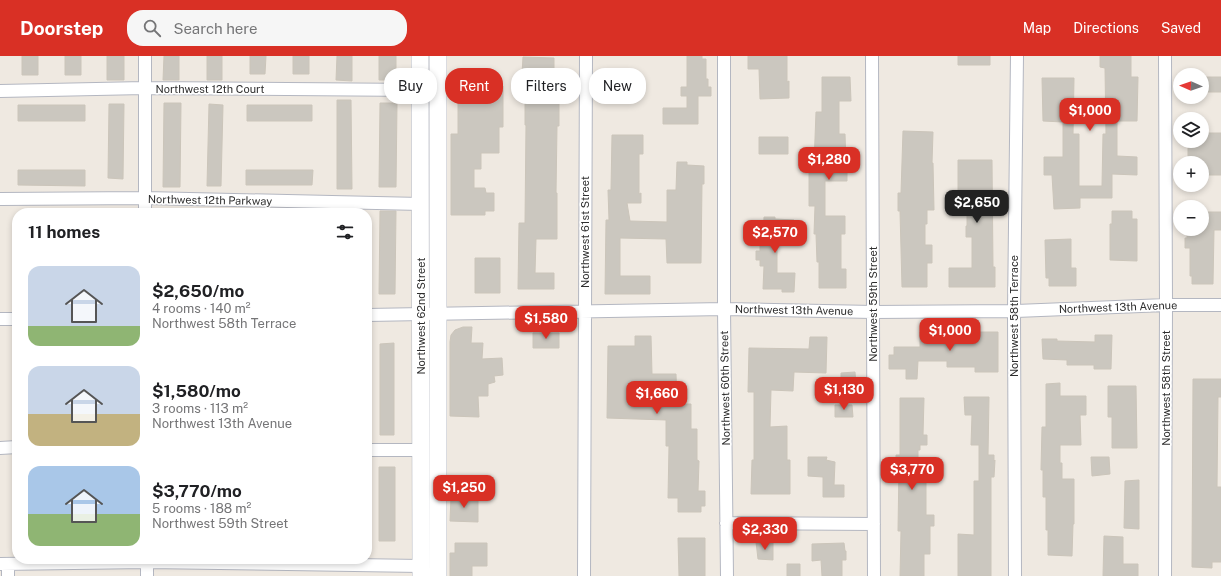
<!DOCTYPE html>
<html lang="en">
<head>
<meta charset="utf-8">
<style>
  :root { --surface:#fff; --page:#f6f6f6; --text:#202124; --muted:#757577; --accent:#d93025 }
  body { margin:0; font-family:"Public Sans",sans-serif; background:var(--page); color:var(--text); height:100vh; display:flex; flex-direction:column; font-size:15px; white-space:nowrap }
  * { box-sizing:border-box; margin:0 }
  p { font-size:13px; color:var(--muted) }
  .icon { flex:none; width:22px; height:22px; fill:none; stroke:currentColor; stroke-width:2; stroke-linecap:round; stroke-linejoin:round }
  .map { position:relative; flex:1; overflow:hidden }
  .details { position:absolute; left:12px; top:152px; width:360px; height:356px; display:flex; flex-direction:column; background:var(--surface); border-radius:16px; box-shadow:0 2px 6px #0003 }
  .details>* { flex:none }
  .top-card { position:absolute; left:384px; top:12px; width:380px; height:36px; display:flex; gap:8px }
  .needle { width:26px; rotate:272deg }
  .controls { position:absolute; left:1173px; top:12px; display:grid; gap:8px }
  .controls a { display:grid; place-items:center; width:36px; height:36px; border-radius:50%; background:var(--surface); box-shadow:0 2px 6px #0003; font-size:20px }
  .price { position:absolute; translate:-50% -34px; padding:0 9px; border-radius:8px; background:var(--accent); color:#fff; font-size:13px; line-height:26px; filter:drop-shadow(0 1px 2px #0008) }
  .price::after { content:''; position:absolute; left:50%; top:24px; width:12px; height:9px; margin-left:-6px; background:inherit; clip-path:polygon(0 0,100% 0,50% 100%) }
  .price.on { background:#222; color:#fff }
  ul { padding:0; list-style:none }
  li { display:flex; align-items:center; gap:12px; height:100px; padding:0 16px }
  li span { display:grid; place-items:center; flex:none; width:112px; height:80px; border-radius:12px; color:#555 }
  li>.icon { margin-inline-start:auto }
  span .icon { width:48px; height:48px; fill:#fffc; stroke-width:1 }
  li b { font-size:17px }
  h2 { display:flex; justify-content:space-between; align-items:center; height:48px; padding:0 16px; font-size:17px }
  .tag { padding:0 14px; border-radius:16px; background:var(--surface); box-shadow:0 2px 6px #0003; font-size:14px; line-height:36px }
  .tag.on { background:var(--accent); color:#fff }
  header { display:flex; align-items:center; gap:24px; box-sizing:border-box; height:56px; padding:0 20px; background:var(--accent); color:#fff }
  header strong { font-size:19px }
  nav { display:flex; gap:22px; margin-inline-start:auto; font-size:14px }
  .search { width:280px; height:36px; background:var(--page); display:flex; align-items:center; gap:10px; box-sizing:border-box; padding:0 14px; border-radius:16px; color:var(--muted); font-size:15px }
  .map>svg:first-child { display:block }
  .building { fill:#cbc7bf; stroke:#cbc5ba }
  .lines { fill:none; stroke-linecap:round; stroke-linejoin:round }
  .minor-casing { stroke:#b4b7c1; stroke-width:14 }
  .secondary-casing { stroke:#b4b7c1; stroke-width:18 }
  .minor { stroke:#fff; stroke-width:12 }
  .secondary { stroke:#fff; stroke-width:17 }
  .labels { text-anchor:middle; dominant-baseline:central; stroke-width:3; stroke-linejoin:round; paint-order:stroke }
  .street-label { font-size:11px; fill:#2e2e2e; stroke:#fff }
</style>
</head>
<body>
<header>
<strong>Doorstep</strong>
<div class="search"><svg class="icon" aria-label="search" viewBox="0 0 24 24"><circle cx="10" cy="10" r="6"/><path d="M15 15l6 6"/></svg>Search here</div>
<nav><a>Map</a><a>Directions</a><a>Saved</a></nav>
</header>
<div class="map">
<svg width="1221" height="520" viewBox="0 0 1221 520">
  <rect width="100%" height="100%" fill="#efe9e1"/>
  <!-- building -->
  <path class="building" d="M22 0H38V19H22Z
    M65 0H81V19H65Z
    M107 0H124V24H107Z
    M164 0H179V24H163Z
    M207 0H222V24H207Z
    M250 0H266L265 18H250Z
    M293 0H309V18H293Z
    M337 0H352V25L336 24Z
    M379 0H396V24H379Z
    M687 0H702V3H706V23H708V31H711V40H698V68H663V52H687V40H681V31H687Z
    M748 0H787V26L789 25V42L760 43 759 13H748Z
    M958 0H990V9H958Z
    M1100 0H1131V21H1138L1137 65H1117V100L1137 101V119L1112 118V142H1080V152L1054 153 1052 119H1044V101H1063V66L1043 65 1042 22H1074L1073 78H1079V130H1102L1103 78H1106L1105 12 1100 11Z
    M523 1 554 2V28L559 29V70H557L556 137H557V183H536L535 217H554V233H518L519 167H525L526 69H525V18H522Z
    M822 21H850L851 45H839V78H845L846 109H847V125H825V160H845V178H841V213H846V232H819V206H817L816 178H814L815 150H809V109H814L816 56H822Z
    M1202 21H1221V36H1202Z
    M458 30H503V71H499V97H481V113H474V132H485L486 137H494V155H485V159H451V78H458Z
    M337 44H351L352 133H337Z
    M164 47H181L180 131H163Z
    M380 47H397L396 131H379Z
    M109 48H124L123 123 108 122Z
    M209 48 223 49 221 130H207Z
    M18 49H85V65H18Z
    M247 49H312V65H247Z
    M903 75 933 76 932 107H933L934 154H927V168H925V189H932V207H927V231H902L900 155H898V137H901Z
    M1202 77H1221V119H1202V107H1188V85H1202Z
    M612 79H643V98H639V138L641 137V147H627L630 165 667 166V134H676L677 106H687V109L704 110V128H702L701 207H667L666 183 620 182V220H650V238H605L606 164H609L608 134H611Z
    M759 81H788V98H759Z
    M958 104H992L993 211H995V231H949V212H972V181H966V170H967V151L958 150Z
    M18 114H85V130L18 129Z
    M246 114H313L312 129H246Z
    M380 155H396L395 238H379Z
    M1112 155H1132V163H1137V205L1110 204V168H1112Z
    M1202 156H1221V174H1214L1213 228H1192V220H1190V192H1185V182H1187V173H1202Z
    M764 161H775V163L794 164V181H777V217H795L794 236H782V233H763L764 210H760V204H756V195H760V187H763Z
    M1071 183V212H1076V230H1049V222H1046L1045 184Z
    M475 202H500V237H475Z
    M463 271H472L471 287H483L482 303 502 302 503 319 494 320 495 326 488 328V340H478L479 361 450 360V286L451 279 455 274Z
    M920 276H998V316H975V311H947V305H918L917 323H906V313H889V299H894V291H920Z
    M533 277H559V292H533Z
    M1095 279H1112L1111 313H1094V309H1067V304L1043 303 1042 283H1057V285L1095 286Z
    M635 280H651L652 318H676L677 348H691V373H697V404L699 405 698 435H705V450H701V456H678V442H668L669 390H666V364L607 362 608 290H635Z
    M810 281H827L826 317 794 316 793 335 771 334 770 371 787 370V404H790V438H751L752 404H754V336H748L749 292 809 293Z
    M394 287V379H380V288Z
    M855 316 856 329H841V317Z
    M1193 323H1221V341H1218L1217 431H1221V506H1212V512L1192 511Z
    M1060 327V340H1086V359H1080L1081 389H1060V407H1062V423H1074V468H1073L1072 500 1048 499V474H1046V441H1043V414H1041L1042 371H1046V328Z
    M1108 330H1136L1137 392H1112V361H1108Z
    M964 341H989L988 399H994V405L995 404 994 421H991V520H958V478L974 479V425H979V389H971L972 359H965Z
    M900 342H924L923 379H927V389H920V394H918V427H926V459H934V470H930V498H924V520H900L901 475H898L899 410H896V399H900Z
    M835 349H852L853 361H835Z
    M808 401H827L826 404 835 406 834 429H844V441H823V421L808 420Z
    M1091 401H1109L1110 418 1092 420Z
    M379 411H395V485H379Z
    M1139 424V473L1124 472 1125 425Z
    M478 440V466L450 465 451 441Z
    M1104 480 1123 481V508H1138V520H1103Z
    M678 482H705V520H679Z
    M756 486 773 487V504L758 503Z
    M455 487H487V510H472V520H450V497H455Z
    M844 487 845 495H846V504H842V520H822L821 504 812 505V488Z
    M787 508H800V520H787Z"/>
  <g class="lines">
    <defs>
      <path id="minor" d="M145 0V157
        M724 0V253L727 520
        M872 0 874 520
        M1165 0 1166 249 1165 520
        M0 35 144 32 420 34
        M0 143 145 142 421 148
        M367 259 724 253 873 256 1014 255 1166 249H1221
        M0 263H17
        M0 392 17 391
        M367 394H421
        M726 467 874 468
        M147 503V520
        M0 508 147 506 421 510
        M8 508V520
        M584 520 586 0
        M1015 520 1014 255 1017 0"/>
      <path id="secondary" d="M420 0 421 520
        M438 0V520"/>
    </defs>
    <!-- minor casing -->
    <use href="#minor" class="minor-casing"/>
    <!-- secondary casing -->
    <use href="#secondary" class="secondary-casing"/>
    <!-- minor -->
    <use href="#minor" class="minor"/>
    <!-- secondary -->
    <use href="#secondary" class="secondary"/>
  </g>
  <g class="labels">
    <!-- street labels -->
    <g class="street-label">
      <text x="210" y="33">Northwest 12th Court</text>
      <text transform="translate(210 144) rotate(1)">Northwest 12th Parkway</text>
      <text transform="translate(585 176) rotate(-90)">Northwest 61st Street</text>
      <text transform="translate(873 248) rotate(-90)">Northwest 59th Street</text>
      <text transform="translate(1118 251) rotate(-2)">Northwest 13th Avenue</text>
      <text transform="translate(794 254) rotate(1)">Northwest 13th Avenue</text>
      <text transform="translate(421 260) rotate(-90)">Northwest 62nd Street</text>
      <text transform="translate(1014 260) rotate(-90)">Northwest 58th Terrace</text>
      <text transform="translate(725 332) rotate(-91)">Northwest 60th Street</text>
      <text transform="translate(1166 332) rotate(-90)">Northwest 58th Street</text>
    </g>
  </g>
</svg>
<div class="controls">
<a><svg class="needle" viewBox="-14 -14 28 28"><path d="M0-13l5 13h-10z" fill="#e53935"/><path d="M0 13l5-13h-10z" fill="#757577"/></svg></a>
<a><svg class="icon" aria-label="layers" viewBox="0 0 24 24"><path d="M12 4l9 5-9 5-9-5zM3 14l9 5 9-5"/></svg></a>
<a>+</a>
<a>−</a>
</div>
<b class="price" style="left:1090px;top:76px">$1,000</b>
<b class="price" style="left:829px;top:125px">$1,280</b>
<b class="price on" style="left:977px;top:168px">$2,650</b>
<b class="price" style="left:775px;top:198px">$2,570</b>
<b class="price" style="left:546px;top:284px">$1,580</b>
<b class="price" style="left:950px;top:296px">$1,000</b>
<b class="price" style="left:844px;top:355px">$1,130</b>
<b class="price" style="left:657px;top:359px">$1,660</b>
<b class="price" style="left:912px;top:435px">$3,770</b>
<b class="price" style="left:464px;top:453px">$1,250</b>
<b class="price" style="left:765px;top:495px">$2,330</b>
<div class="top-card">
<a class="tag">Buy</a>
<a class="tag on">Rent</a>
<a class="tag">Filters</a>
<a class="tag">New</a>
</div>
<section class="details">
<h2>11 homes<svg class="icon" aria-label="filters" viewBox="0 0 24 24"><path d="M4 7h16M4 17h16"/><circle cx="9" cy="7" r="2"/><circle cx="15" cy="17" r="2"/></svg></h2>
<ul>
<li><span style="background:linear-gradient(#c9d6e8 75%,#8fb573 0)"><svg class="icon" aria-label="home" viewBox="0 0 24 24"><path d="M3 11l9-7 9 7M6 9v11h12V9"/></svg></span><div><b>$2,650/mo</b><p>4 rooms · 140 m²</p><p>Northwest 58th Terrace</p></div></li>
<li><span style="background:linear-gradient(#c9d6e8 60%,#c2b280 0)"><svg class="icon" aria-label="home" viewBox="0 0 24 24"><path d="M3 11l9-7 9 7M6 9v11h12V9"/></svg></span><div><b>$1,580/mo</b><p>3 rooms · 113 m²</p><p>Northwest 13th Avenue</p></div></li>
<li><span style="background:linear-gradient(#a9c7e8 60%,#8fb573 0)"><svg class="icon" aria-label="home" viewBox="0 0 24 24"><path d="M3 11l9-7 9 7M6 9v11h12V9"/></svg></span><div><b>$3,770/mo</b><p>5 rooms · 188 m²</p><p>Northwest 59th Street</p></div></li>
</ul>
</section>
</div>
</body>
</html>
